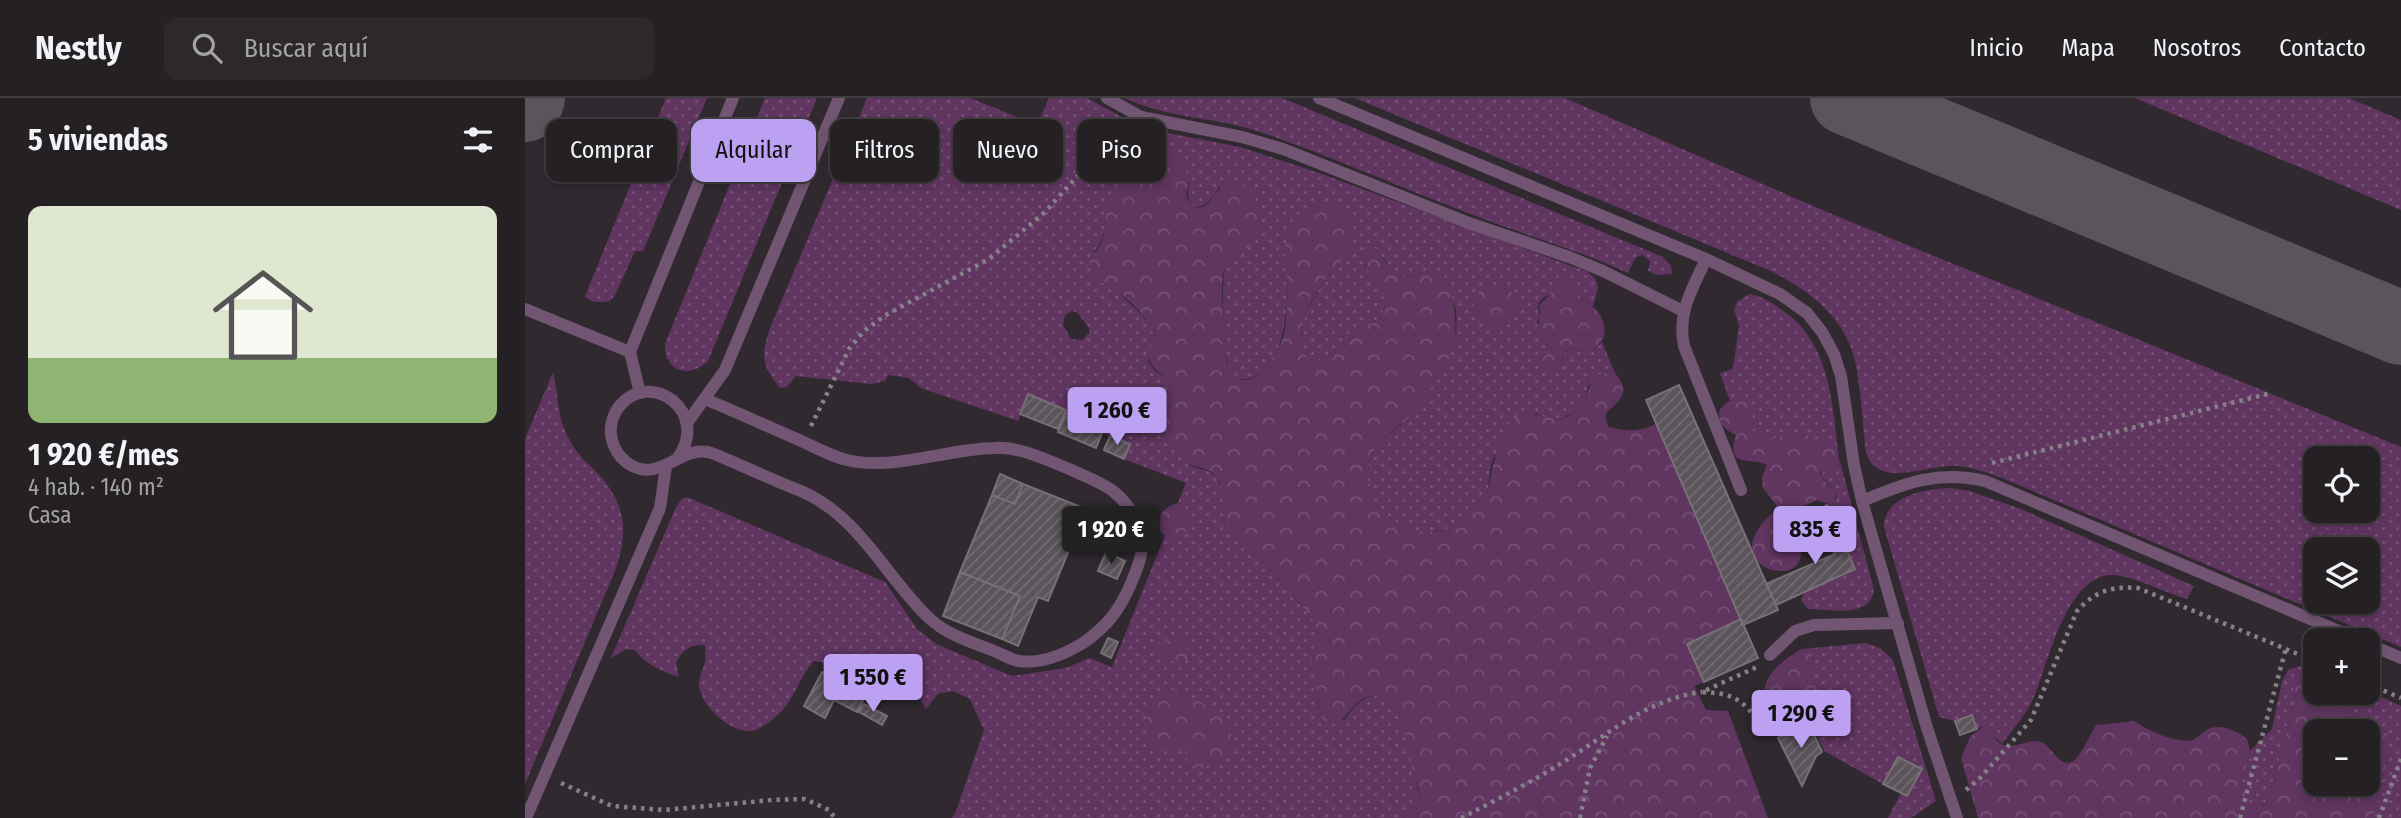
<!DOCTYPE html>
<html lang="es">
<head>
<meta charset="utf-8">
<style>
  :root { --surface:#242024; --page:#2c282c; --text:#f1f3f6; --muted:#a3a3a6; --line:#413e41; --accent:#bca0f2 }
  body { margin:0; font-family:"Fira Sans Condensed",sans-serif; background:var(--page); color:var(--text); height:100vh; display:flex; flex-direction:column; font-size:26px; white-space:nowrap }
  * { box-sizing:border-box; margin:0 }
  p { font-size:23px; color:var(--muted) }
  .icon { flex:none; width:38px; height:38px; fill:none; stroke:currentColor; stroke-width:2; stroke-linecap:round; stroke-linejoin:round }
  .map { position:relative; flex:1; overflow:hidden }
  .sheet { display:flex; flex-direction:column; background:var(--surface); width:525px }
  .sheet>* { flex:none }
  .guide { position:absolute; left:21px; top:21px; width:665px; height:63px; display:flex; gap:14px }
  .tools { position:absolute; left:1778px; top:348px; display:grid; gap:14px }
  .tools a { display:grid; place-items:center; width:77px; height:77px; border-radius:14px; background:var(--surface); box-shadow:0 4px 10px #0003,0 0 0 2px var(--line); font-size:35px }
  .price { position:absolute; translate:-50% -60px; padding:0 16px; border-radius:7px; background:var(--accent); color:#111; font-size:23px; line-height:46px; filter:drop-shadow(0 2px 4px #0008) }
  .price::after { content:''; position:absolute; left:50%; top:42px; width:21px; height:16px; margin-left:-10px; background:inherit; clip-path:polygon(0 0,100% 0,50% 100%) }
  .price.active { background:#222; color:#fff }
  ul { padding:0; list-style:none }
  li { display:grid; align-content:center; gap:14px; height:371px; padding:0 28px }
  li+li { border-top:2px solid var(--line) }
  li span { display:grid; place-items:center; height:217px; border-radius:14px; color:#555 }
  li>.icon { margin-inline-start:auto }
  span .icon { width:126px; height:126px; fill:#fffc; stroke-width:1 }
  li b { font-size:30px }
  h2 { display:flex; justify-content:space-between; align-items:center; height:84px; padding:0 28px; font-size:30px }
  .tag { padding:0 24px; border-radius:14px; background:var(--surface); box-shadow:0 4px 10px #0003,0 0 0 2px var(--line); font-size:24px; line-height:63px }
  .tag.active { background:var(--accent); color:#111 }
  header { display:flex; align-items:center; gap:42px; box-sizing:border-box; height:98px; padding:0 35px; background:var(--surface); border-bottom:2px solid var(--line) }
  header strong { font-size:33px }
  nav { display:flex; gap:38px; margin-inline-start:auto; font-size:24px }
  .search { width:490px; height:63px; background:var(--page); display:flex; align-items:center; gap:18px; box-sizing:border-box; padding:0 24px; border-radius:14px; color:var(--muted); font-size:26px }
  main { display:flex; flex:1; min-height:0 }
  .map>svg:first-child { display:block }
  .grass { fill:url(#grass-dots); fill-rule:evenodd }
  .forest { fill:url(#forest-crowns); fill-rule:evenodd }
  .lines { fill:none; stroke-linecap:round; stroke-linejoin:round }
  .taxiway { stroke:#5a555a; stroke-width:74 }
  .building { fill:url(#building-hatch); stroke:#777077; stroke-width:2 }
  .path { stroke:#868186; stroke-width:4.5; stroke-dasharray:3.5 5; stroke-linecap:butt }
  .lane { stroke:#725572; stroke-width:12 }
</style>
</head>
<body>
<header>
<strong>Nestly</strong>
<div class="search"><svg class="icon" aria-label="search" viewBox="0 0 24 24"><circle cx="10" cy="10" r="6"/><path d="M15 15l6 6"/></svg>Buscar aquí</div>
<nav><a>Inicio</a><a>Mapa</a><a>Nosotros</a><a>Contacto</a></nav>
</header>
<main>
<section class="sheet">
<h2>5 viviendas<svg class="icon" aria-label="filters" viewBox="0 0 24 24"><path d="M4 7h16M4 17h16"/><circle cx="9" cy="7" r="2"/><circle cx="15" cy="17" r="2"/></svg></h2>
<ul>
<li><span style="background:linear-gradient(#dfe7d0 70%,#8fb573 0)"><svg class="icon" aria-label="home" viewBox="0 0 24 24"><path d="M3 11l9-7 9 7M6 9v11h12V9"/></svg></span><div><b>1 920 €/mes</b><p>4 hab. · 140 m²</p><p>Casa</p></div></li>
</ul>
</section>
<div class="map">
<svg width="1876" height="720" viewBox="0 0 1876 720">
  <defs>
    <pattern id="grass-dots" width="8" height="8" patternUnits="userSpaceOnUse" patternTransform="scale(1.75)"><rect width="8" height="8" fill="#603560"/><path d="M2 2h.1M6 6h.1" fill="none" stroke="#765176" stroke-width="1.8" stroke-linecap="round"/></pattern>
    <pattern id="forest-crowns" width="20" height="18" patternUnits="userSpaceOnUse" patternTransform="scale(1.75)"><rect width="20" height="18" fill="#603560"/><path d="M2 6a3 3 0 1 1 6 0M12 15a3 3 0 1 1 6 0" fill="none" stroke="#765176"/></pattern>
    <pattern id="building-hatch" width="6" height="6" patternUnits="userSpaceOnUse" patternTransform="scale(1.75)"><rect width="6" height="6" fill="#5b545b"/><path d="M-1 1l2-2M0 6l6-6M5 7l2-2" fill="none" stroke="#726c72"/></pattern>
  </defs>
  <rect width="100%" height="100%" fill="#302a30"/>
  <!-- grass -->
  <path class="grass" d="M141 0H182L118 153H110L90 197 85 203C75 204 66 206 60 198Z
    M240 0H292L183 263C164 281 139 274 140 246Z
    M342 0H445L512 27 524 0H562L604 23 620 35 638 34 715 49 794 75 1063 174C1078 186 1072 192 1068 208L1050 198 1048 190C1039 193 1014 196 1013 208 1013 212 1015 216 1015 219L1012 224 1021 247 1026 248V253L1034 268 1041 253 1048 250 1057 254 1070 251 1077 244 1090 275 1080 274 1063 288 1060 303 1052 313 1038 320 1025 322 1011 315C998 329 981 342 970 358 960 372 970 398 949 416 937 427 916 435 900 434 871 432 839 405 843 374 847 339 867 338 887 317 892 311 896 301 900 294 909 279 920 264 927 248 932 237 933 217 929 205 926 194 910 182 902 173 868 187 871 173 850 150L840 167C851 182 868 200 855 219L799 260 792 263 784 262 775 247C777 236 778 220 783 210 790 198 798 183 807 173 821 156 835 137 820 115L762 141C759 154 761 165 762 178 764 202 760 241 748 261 739 275 718 292 705 272 699 262 695 178 701 166 706 158 718 152 726 146L729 98C715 83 713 84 694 89 681 114 658 119 664 84L584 102C581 120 582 141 569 153L573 183 589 190 626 226 630 242 622 257 624 265 630 273 641 281 645 287 647 296 642 321 666 368 683 373 691 378 698 393 700 420 787 520C793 531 794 537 789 549L794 615 819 622C835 599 854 585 874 615 879 635 899 692 890 709 888 713 882 717 878 720H427L430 716 459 632 445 601 428 593 413 596 401 611 382 578 359 573 289 563C275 578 272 594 260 609 254 617 240 629 230 632 210 638 182 613 176 595 171 583 177 575 180 564 181 559 180 553 180 547 165 546 158 552 151 564L154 579C136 573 121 567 110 552L101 551 86 560 151 409 157 401 162 399 360 484 392 531 411 546 487 578 541 570 564 560 587 569 661 385 599 361 605 346 577 335 578 330 541 315V312L503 296 493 323 396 290 384 280 363 277 360 283 346 286 271 278 262 289 255 290C236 266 236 259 245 230ZM547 213 552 214 564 230V235L557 242 546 241 538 227 540 217Z
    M600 0H757L1138 159 1146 168 1147 176 1132 177 1123 173 1125 163 1117 157 1110 160 1103 175C1051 151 996 136 943 115 872 88 802 56 729 32 687 19 641 20 600 0Z
    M830 0H1040L1309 117 1876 349V549L1477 380C1463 375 1449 370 1434 368 1405 365 1352 393 1341 354 1337 323 1336 281 1327 252 1314 215 1281 191 1248 174ZM1790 360H1843V413H1790ZM1790 452H1843V504H1790Z
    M1610 0H1824L1876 22V112Z
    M1224 196C1237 198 1246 204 1257 212 1306 245 1307 305 1314 358 1296 330 1269 338 1241 341 1233 339 1230 332 1222 330L1207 302 1205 303 1195 275 1208 271 1214 227 1209 212 1212 204Z
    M28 274C34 298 31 317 44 341 51 356 64 366 75 378 102 408 103 436 90 473L0 686V341Z
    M1315 363 1349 492C1345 521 1304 511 1283 511L1276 502 1279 495 1330 471 1302 407 1310 405 1312 398 1307 389 1295 378 1300 371 1313 368Z
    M1425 390 1445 393 1496 411 1669 488 1662 501C1642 495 1609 479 1590 477 1541 473 1523 568 1508 601 1501 617 1487 632 1477 646L1459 628 1452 631 1447 618 1430 623 1414 619 1359 429C1359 398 1400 391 1425 390Z
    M1340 545 1355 550 1368 562 1411 703 1386 720H1363L1376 695 1381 697 1396 671 1373 659 1358 686 1299 653 1292 638 1298 633 1308 610C1305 595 1296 591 1283 583L1281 578 1288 565 1287 557 1277 551Z
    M1780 566 1790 570V578L1786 574 1768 586 1770 604 1743 702 1734 709 1722 707 1714 695 1725 653 1747 631 1757 583 1763 572Z
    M1843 593 1876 608V720H1848L1864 654 1856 630 1806 604 1797 595Z"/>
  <!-- forest -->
  <path class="forest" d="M632 52C651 52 665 67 663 87 663 92 660 97 663 102 664 105 667 108 670 109 690 115 691 72 717 87 735 96 740 126 729 143 719 156 701 158 698 177 695 200 700 223 702 245 702 254 700 264 705 271 724 303 753 257 758 239 762 225 763 196 762 181 762 176 760 171 760 165 758 143 766 111 792 105 802 103 813 108 820 116 833 129 827 151 816 164 813 168 808 171 805 175 797 186 788 199 783 211 778 221 777 236 775 247L784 262 792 263 799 260 855 219C870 197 844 179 837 159L836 154 840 150H850C858 159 864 172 875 177 889 185 906 163 919 178 927 189 929 205 930 219 933 250 920 272 902 296 897 303 892 312 886 318 876 328 863 334 854 345 836 367 841 399 862 417 878 430 900 439 921 431 974 411 958 385 976 343 978 337 981 329 986 324 1009 300 1027 337 1053 311 1069 296 1059 271 1090 275 1106 295 1096 301 1081 315V323L1084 329C1103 334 1114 334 1131 326L1216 521 1162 546 1179 584 1169 588 1181 612 1203 613 1243 720H878L890 710 893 691 874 615C864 600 846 591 831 606 823 613 820 621 811 627L798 622 794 615C794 597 789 581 787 563 786 544 798 540 787 520L700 420C695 407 701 390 691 378 679 365 661 373 651 354 647 345 642 333 642 323 642 312 648 301 646 291 642 276 626 274 622 256L630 241C630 225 604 202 591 192 584 186 573 186 568 178 557 160 574 155 578 140 582 128 580 114 584 102 592 79 613 64 632 52Z
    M1040 182 1045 184C1047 189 1049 196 1052 199 1056 203 1063 204 1067 208 1081 220 1086 239 1069 251 1062 256 1056 254 1048 250L1041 253 1034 268 1023 274 1019 273 1015 264 1027 250 1024 247 1017 246C1006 229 1013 233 1015 218 1016 214 1014 210 1014 207Z
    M948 209a22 22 0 1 1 44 0a22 22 0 1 1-44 0Z
    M1212 301 1218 302 1227 311 1228 321 1223 330C1230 332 1233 339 1241 341 1265 338 1291 330 1309 351 1312 355 1316 360 1314 366 1311 372 1301 370 1295 375L1297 381 1311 393 1310 405 1306 407 1292 402 1275 410 1264 408 1260 409C1258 422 1276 437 1276 454 1277 494 1185 467 1251 412L1252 408 1238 390 1237 379 1242 367C1227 358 1200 372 1211 337 1199 331 1192 325 1195 311L1202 304Z
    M652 405 664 415 667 428 652 442 647 444 635 433C630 418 639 410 652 405Z
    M656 535 666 544 662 550 666 559 657 566 636 560 630 556 633 545 640 542 647 544 650 537Z
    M1277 551 1287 557 1288 565 1281 578 1283 583C1296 591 1311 597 1308 615 1304 635 1280 649 1261 639 1255 635 1253 627 1250 620 1247 614 1242 607 1240 601 1235 578 1260 560 1277 551Z
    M1781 574 1790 578V595H1797L1806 604 1856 630 1863 636 1864 654 1848 720H1453L1436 660 1445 639 1459 628 1467 629C1469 633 1469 636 1470 640 1480 658 1503 639 1516 644 1527 648 1533 669 1547 664 1554 661 1566 636 1571 627L1610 623C1620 632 1653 646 1667 642 1674 639 1679 633 1686 630 1697 626 1714 634 1722 641L1725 653 1714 695 1722 707C1731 708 1737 710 1743 702L1770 604 1768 585 1770 579ZM1790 634H1843V686H1790Z
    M650 591 658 595 665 603 673 602C710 626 730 661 670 671L660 660 661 648C652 652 644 647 635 652L630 650C612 623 617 602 650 591Z"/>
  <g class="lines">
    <!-- taxiway -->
    <path class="taxiway" d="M1322 0 1876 230
      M0 7 3 0"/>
  </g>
  <!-- building -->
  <path class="building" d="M1154 287 1253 512 1218 527 1121 302Z
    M503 296 541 312 533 331 495 316Z
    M541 315 579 330 571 350 533 334Z
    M585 338 605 346 599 361 579 352Z
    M475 376 498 386 490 406 467 397Z
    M498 386 561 411 523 503 513 499 493 548 477 541 495 498 435 474 467 397 490 406Z
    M1302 407 1330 471 1251 507 1241 486 1310 456 1291 412Z
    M581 454 600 463 592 481 573 473Z
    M435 474 495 498 477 541 418 518Z
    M1216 521 1233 560 1179 584 1162 546Z
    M583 540 593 544 586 560 576 555Z
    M297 574 341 597 332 614 309 602 300 620 279 608Z
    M339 606 362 618 357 627 334 614Z
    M1447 617 1452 631 1435 637 1430 623Z
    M1283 624 1297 654 1291 658 1277 688 1253 640Z
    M1373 659 1397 671 1382 698 1358 686Z"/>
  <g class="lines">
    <!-- path -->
    <path class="path" d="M569 57 574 40V18
      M286 328 324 251 339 233 359 218 464 161 520 114 583 44 601 33
      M1467 365 1746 295
      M1843 586 1876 600
      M1226 614C1212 597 1198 595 1177 594L1232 569
      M36 685 87 708 139 712 247 702 280 701 304 712 310 720
      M1441 692 1455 680 1506 622 1552 513C1570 493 1587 488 1613 490L1790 563
      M936 720C969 703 1003 686 1035 666 1081 638 1122 601 1177 594
      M1055 720 1065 670 1082 638
      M1715 720 1761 550
      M1854 720 1876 661"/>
    <!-- lane -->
    <path class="lane" d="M582 0 616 19 717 39 758 51 944 125 1044 159 1078 173 1158 213
      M794 0 1181 161 1255 196 1282 215 1297 234 1309 256 1316 278 1329 367 1337 403 1402 630 1432 720
      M1181 161C1167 192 1152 214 1159 248L1216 392
      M0 211 105 254
      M115 295 105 254 208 0
      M162 325 200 272 314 0
      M152 361C187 315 125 268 93 310 87 319 84 331 87 342 89 351 94 358 101 364 133 388 154 348 183 354 191 356 200 361 208 364 231 374 253 384 276 393 334 418 360 478 404 520 422 537 446 544 469 553 477 556 486 562 494 563 516 566 540 556 558 545 583 528 596 510 607 483 611 473 616 462 617 451 620 430 604 406 588 393 575 383 513 357 496 353 488 351 477 349 469 350 422 351 368 373 322 362 305 358 288 348 272 341 242 328 211 314 180 301
      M1337 403C1380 385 1413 372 1460 383L1835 542
      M1843 546 1876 560
      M1245 557 1270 533 1289 527 1373 525
      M1 720 135 410 141 368"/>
  </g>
</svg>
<div class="tools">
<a><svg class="icon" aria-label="locate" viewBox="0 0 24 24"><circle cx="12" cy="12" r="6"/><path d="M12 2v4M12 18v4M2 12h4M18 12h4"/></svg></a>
<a><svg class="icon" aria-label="layers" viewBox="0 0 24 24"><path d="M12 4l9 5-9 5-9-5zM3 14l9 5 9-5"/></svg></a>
<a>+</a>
<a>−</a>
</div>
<b class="price" style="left:592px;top:349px">1 260 €</b>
<b class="price active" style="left:586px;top:468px">1 920 €</b>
<b class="price" style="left:1290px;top:468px">835 €</b>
<b class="price" style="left:348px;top:616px">1 550 €</b>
<b class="price" style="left:1276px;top:652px">1 290 €</b>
<div class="guide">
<a class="tag">Comprar</a>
<a class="tag active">Alquilar</a>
<a class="tag">Filtros</a>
<a class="tag">Nuevo</a>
<a class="tag">Piso</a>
</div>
</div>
</main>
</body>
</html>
